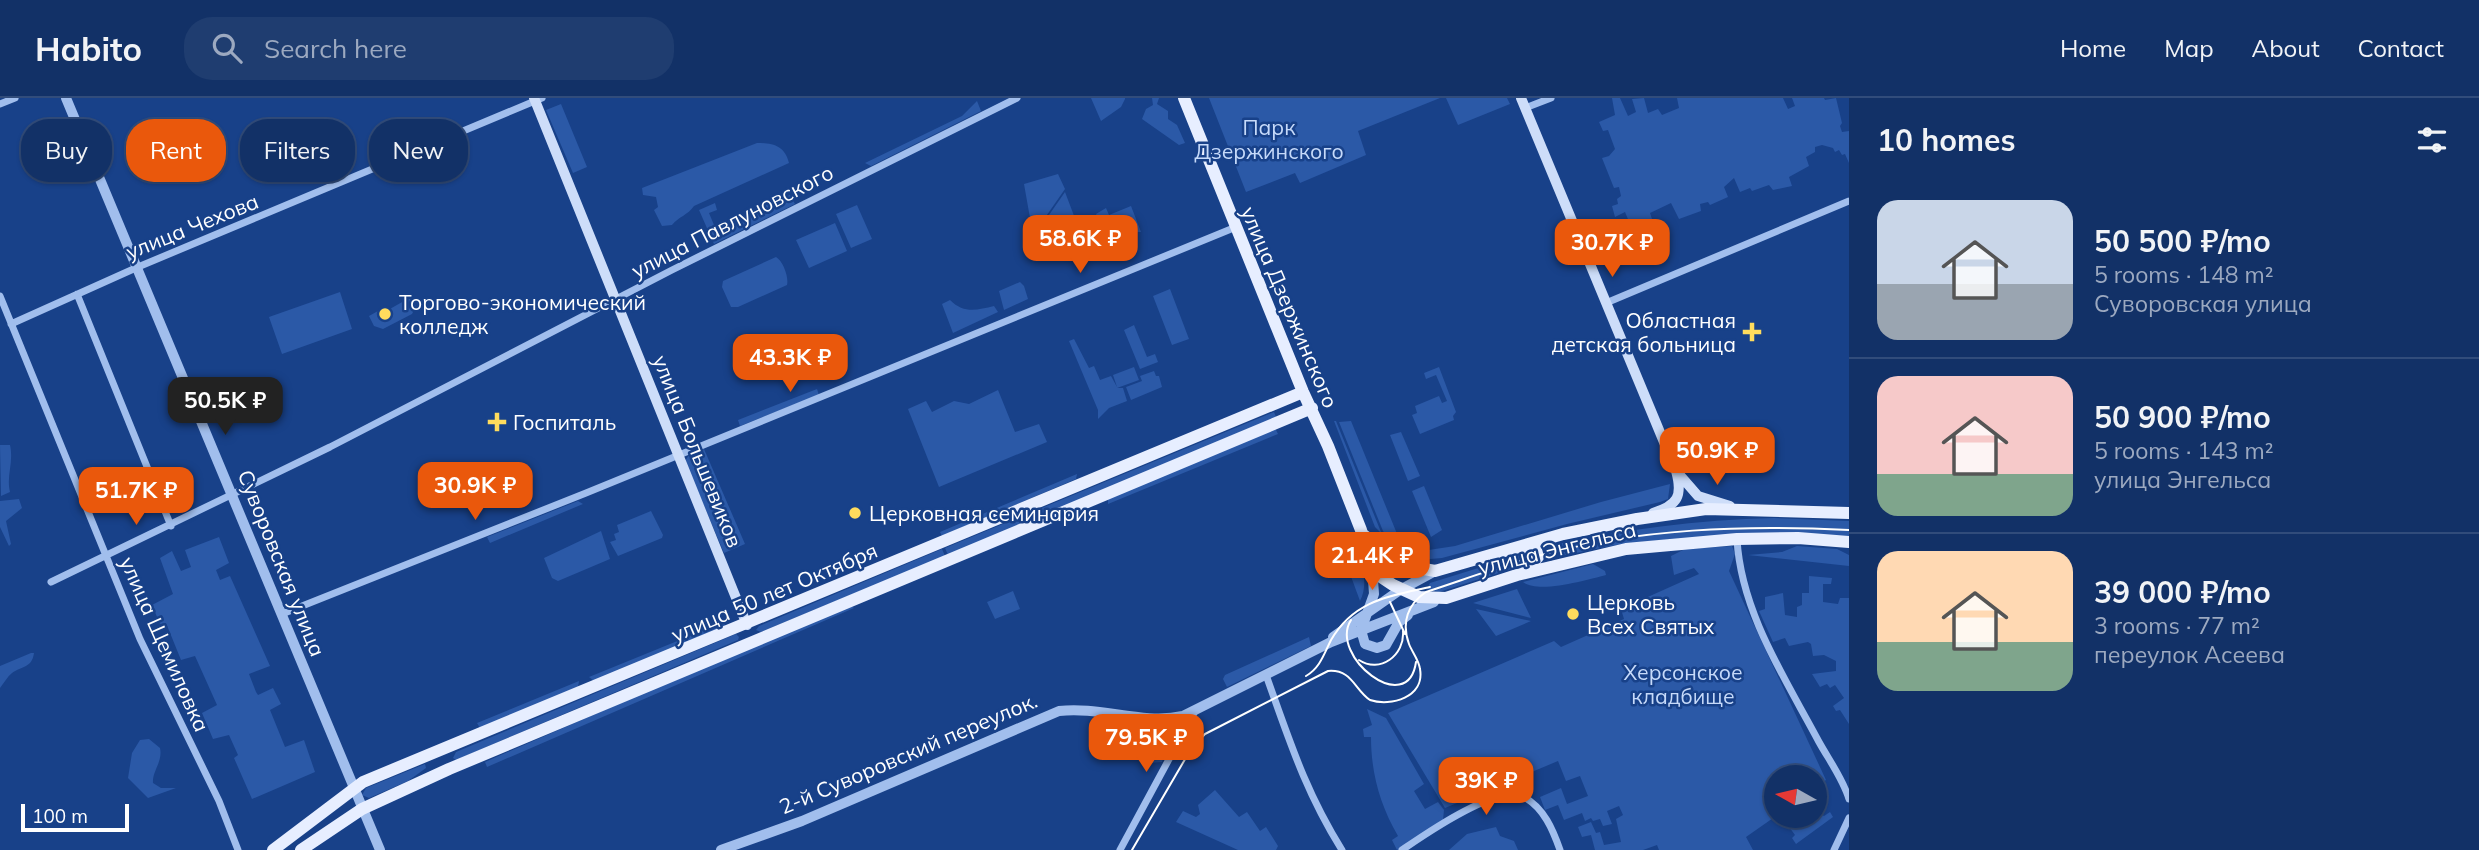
<!DOCTYPE html>
<html lang="en">
<head>
<meta charset="utf-8">
<style>
  :root { --surface:#123167; --page:#1f3d70; --text:#f1f3f6; --muted:#9ca9c0; --line:#314c7b; --accent:#ea580c }
  body { margin:0; font-family:Mulish,sans-serif; background:var(--page); color:var(--text); height:100vh; display:flex; flex-direction:column; font-size:26px; white-space:nowrap }
  * { box-sizing:border-box; margin:0 }
  p { font-size:23px; color:var(--muted) }
  .icon { flex:none; width:38px; height:38px; fill:none; stroke:currentColor; stroke-width:2; stroke-linecap:round; stroke-linejoin:round }
  .map { position:relative; flex:1; overflow:hidden }
  .drawer { display:flex; flex-direction:column; background:var(--surface); width:630px }
  .drawer>* { flex:none }
  .hud { position:absolute; left:21px; top:21px; width:665px; height:63px; display:flex; gap:14px }
  .needle { width:46px; rotate:278deg }
  .controls { position:absolute; left:1764px; top:667px; display:grid; gap:14px }
  .controls a { display:grid; place-items:center; width:63px; height:63px; border-radius:50%; background:var(--surface); box-shadow:0 2px 5px #0004,0 0 0 2px var(--line); font-size:35px }
  .scale { position:absolute; left:21px; bottom:18px; width:108px; box-sizing:border-box; padding-left:7px; border:4px solid #fff; border-top:0; font-size:19px; line-height:24px; white-space:nowrap; color:#fff; -webkit-text-stroke:5px #184189; paint-order:stroke }
  .price { position:absolute; translate:-50% -60px; padding:0 16px; border-radius:14px; background:var(--accent); color:#fff; font-size:23px; line-height:46px; filter:drop-shadow(0 2px 4px #0008) }
  .price::after { content:''; position:absolute; left:50%; top:42px; width:21px; height:16px; margin-left:-10px; background:inherit; clip-path:polygon(0 0,100% 0,50% 100%) }
  .price.selected { background:#222; color:#fff }
  ul { padding:0; list-style:none }
  li { display:flex; align-items:center; gap:21px; height:175px; padding:0 28px }
  li+li { border-top:2px solid var(--line) }
  li span { display:grid; place-items:center; flex:none; width:196px; height:140px; border-radius:21px; color:#555 }
  li>.icon { margin-inline-start:auto }
  span .icon { width:84px; height:84px; fill:#fffc; stroke-width:1 }
  li b { font-size:30px }
  h2 { display:flex; justify-content:space-between; align-items:center; height:84px; padding:0 28px; font-size:30px }
  .tag { padding:0 24px; border-radius:28px; background:var(--surface); box-shadow:0 2px 5px #0004,0 0 0 2px var(--line); font-size:24px; line-height:63px }
  .tag.selected { background:var(--accent); color:#fff }
  header { display:flex; align-items:center; gap:42px; box-sizing:border-box; height:98px; padding:0 35px; background:var(--surface); border-bottom:2px solid var(--line) }
  header strong { font-size:33px }
  nav { display:flex; gap:38px; margin-inline-start:auto; font-size:24px }
  .search { width:490px; height:63px; background:var(--page); display:flex; align-items:center; gap:18px; box-sizing:border-box; padding:0 24px; border-radius:28px; color:var(--muted); font-size:26px }
  main { display:flex; flex:1; min-height:0 }
  .map>svg:first-child { display:block }
  .green { fill:#2b59a7 }
  .lines { fill:none; stroke-linecap:round; stroke-linejoin:round }
  .minor { stroke:#a1beed; stroke-width:7 }
  .tertiary { stroke:#a1beed; stroke-width:10 }
  .secondary { stroke:#cdddf9; stroke-width:10 }
  .primary { stroke:#e7eeff; stroke-width:12 }
  .tram { stroke:#fff; stroke-width:2 }
  .poi-dot { fill:#ffdc5d; stroke:#184189; stroke-width:2.5 }
  .labels { text-anchor:middle; dominant-baseline:central; stroke-width:5; stroke-linejoin:round; paint-order:stroke }
  .park-label { font-size:21px; fill:#c6dafa; stroke:#184189 }
  .street-label { font-size:21px; fill:#fff; stroke:#184189 }
  .poi-label { font-size:21px; fill:#fff; stroke:#184189; text-anchor:start }
</style>
</head>
<body>
<header>
<strong>Habito</strong>
<div class="search"><svg class="icon" aria-label="search" viewBox="0 0 24 24"><circle cx="10" cy="10" r="6"/><path d="M15 15l6 6"/></svg>Search here</div>
<nav><a>Home</a><a>Map</a><a>About</a><a>Contact</a></nav>
</header>
<main>
<div class="map">
<svg width="1849" height="752" viewBox="0 0 1849 752">
  <rect width="100%" height="100%" fill="#184189"/>
  <!-- green -->
  <path class="green" d="M1091 0H1125V1L1121 9 1101 23Z
    M1152 0H1159L1157 6 1168 13V21L1177 27 1185 45 1179 47 1142 21 1146 11 1153 7Z
    M1209 0H1440L1358 33 1366 57 1300 85 1295 75 1246 94Z
    M1446 0H1507L1510 6 1458 27Z
    M1612 0H1620L1628 18 1636 14 1632 1 1644 0 1648 15 1658 11 1662 17 1679 10 1677 0H1783L1788 11 1795 8 1792 0H1824L1825 2 1836 0 1842 25 1840 28 1842 34 1849 33V65L1845 56 1842 57 1839 52 1835 54 1833 50 1822 47 1815 49V54L1806 59 1809 68 1789 79 1792 88 1773 92 1769 87 1752 93 1750 90 1740 94 1734 80 1724 89 1728 99 1710 107 1708 104 1700 106 1701 113 1679 121 1671 105 1650 115 1657 136 1627 146 1622 130 1630 126 1625 114 1615 119 1612 108 1618 106 1617 101 1621 98 1619 89 1614 90 1602 60 1609 58 1615 51 1608 32 1603 33 1599 24 1615 17Z
    M977 3 981 13 871 68 865 65 962 18Z
    M561 6 587 69 573 75 546 12Z
    M757 45C773 45 785 48 789 65L694 108C688 117 678 119 672 127L662 128 654 112 658 109 656 99 643 97 642 90Z
    M1058 76 1065 91 1033 137 1024 86Z
    M1065 94 1076 123 1034 147 1033 140Z
    M790 97 795 106 714 146 699 112 715 105 717 112 709 115 714 127H718Z
    M857 107 872 141 851 150 836 116Z
    M1131 108 1141 134H1129L1101 150 1094 133 1096 129 1094 125 1099 122 1096 116 1106 110 1109 117Z
    M835 125 847 153 809 170 796 142Z
    M776 159C783 163 789 179 787 187L738 209H731L722 189 723 183Z
    M1020 184 1024 188 1028 201 1004 212 999 193Z
    M1170 191 1189 241 1172 247 1153 198Z
    M340 194 352 231 282 256 269 219Z
    M411 199 416 208 412 216 383 231 374 228 369 218 378 213 381 216Z
    M950 202C964 216 977 212 994 208L998 214 953 235 942 206Z
    M1134 227 1147 259 1155 256 1158 264 1140 271 1124 232Z
    M1074 241 1089 270 1094 268 1100 282 1111 278 1117 289 1113 277 1134 269 1139 282 1117 290H1123L1127 303 1109 310 1098 321V312L1069 243Z
    M1439 269 1456 314 1453 318 1454 322 1420 336 1412 317 1417 315 1415 308 1439 298 1442 305 1447 303 1436 277 1426 281 1424 275Z
    M1154 273 1156 278H1159L1162 289 1131 302 1126 289 1142 283 1140 278Z
    M817 291 819 297 740 328 738 322Z
    M998 292 1015 334 1039 326 1047 344 939 389 908 311 926 303 932 314 954 303 969 306Z
    M1274 314 1276 319 948 457 945 450Z
    M1334 323H1336L1381 434 1386 440 1375 429Z
    M1351 323 1402 448 1392 444 1383 433 1339 324Z
    M1275 330 1278 336 1108 406V399Z
    M1401 334 1420 378 1408 383 1390 337Z
    M0 347H10C14 365 6 377 10 394L1 398Z
    M704 351 745 446 724 455 685 363 689 357Z
    M1077 376 1076 381 942 438 940 434Z
    M1670 386 1668 401 1660 404 1567 426 1442 460 1418 462 1409 455 1455 448 1601 404Z
    M1424 388 1442 432 1431 439 1412 393Z
    M19 401 22 410 6 423 11 446 9 448 0 429V403Z
    M578 403 583 406 490 445 487 439Z
    M651 413 663 437 662 440 618 458 610 444 616 442 614 436 619 434 617 427Z
    M1774 420 1849 423V438C1773 435 1699 437 1624 446 1599 449 1575 457 1550 459L1546 452 1549 448C1624 431 1697 422 1774 420Z
    M601 433 610 461 558 483 552 480 544 460Z
    M219 439 229 465 216 472 220 482 230 478 270 568 249 576 256 594 258 597 273 590 281 606 270 612 285 649 304 642 315 674 252 701 234 660 238 657 229 637 213 641 202 615 217 607 195 558 181 562 166 525 160 526 152 507 173 496 160 460 172 453 181 473 191 469 185 452Z
    M1732 448 1735 456 1729 473 1826 682 1815 690V679H1776V718L1746 739 1753 752H1659L1657 747 1643 752H1595L1591 737 1582 739 1578 729 1591 724 1596 735 1600 734 1604 747 1621 744 1616 721 1623 717 1619 708 1607 713 1612 726 1603 728 1600 721 1593 723 1591 720 1585 723 1582 715 1564 722 1558 707 1545 712 1540 699 1561 690 1567 706 1588 698 1580 678 1566 683 1558 663 1445 710 1388 615 1554 543 1561 549 1624 521 1621 511 1699 476 1694 470 1674 477 1671 458 1685 451Z
    M1797 448 1837 451 1849 457V468L1748 457 1782 454Z
    M1355 449C1362 467 1369 485 1360 503L1342 454Z
    M942 451 945 458 761 534 756 532 759 528Z
    M1530 454 1533 464 1439 494 1427 491 1430 485Z
    M1593 466 1605 473 1606 477C1587 482 1538 496 1523 484Z
    M1809 478 1832 480 1831 486H1823V504L1838 506 1840 500H1849V626L1840 612 1836 613 1833 608 1844 600 1835 587 1830 590 1827 586 1820 589 1812 576 1836 573V563L1824 557 1813 558 1811 546 1808 544 1789 548 1785 540 1773 544 1759 513 1765 511V499L1783 495 1785 517 1797 519V509L1802 507V495H1809Z
    M1517 491 1531 520 1473 505Z
    M1013 493 1020 511 995 521 987 504Z
    M848 506 854 510 487 669 485 664Z
    M1476 511 1531 523 1496 538Z
    M724 524 726 529 594 583 589 579Z
    M736 536 739 539 738 542 456 662 453 660 456 654Z
    M1309 539 1311 548 1227 589 1223 581 1225 577Z
    M31 555H34C32 570 22 568 12 575 7 579 4 585 0 590V568Z
    M579 583 578 589 480 630 477 625Z
    M1367 611 1386 620 1424 686 1414 693 1425 711 1438 704 1444 712 1443 722 1397 752 1392 742 1398 738C1380 707 1371 675 1371 639H1364L1363 631 1372 627Z
    M1163 631 1167 645 1162 664 1149 665 1139 644Z
    M149 641 160 650C163 664 152 673 153 685L161 690H176L148 700 128 680 132 655 140 642Z
    M425 666 426 670 408 683 369 700 362 697 366 690Z
    M1215 692 1239 719 1247 714 1260 733 1266 729 1278 748 1276 752H1238L1176 724 1183 713 1196 719 1200 716 1198 707Z
    M1815 712 1824 718 1830 714 1833 719 1796 746 1792 740 1795 737 1784 722 1792 718H1815Z
    M1496 729 1500 738 1514 743 1518 752H1449L1467 736Z"/>
  <g class="lines">
    <!-- minor -->
    <path class="minor" d="M0 6 15 0
      M1525 10 1551 0
      M77 196 171 428
      M0 198 140 541 219 703 238 752
      M1606 205 1849 103
      M11 226 138 169 542 0
      M1737 441C1741 514 1785 580 1819 644 1829 662 1843 681 1849 701
      M51 484 330 349 672 172 1017 0
      M282 516 586 395 1236 129
      M1266 577C1289 641 1305 693 1342 752
      M1120 752 1195 613
      M1402 752C1424 737 1498 685 1524 699 1544 710 1553 732 1560 752
      M1834 752 1849 720"/>
    <!-- tertiary -->
    <path class="tertiary" d="M66 0 380 752
      M1372 468 1374 496 1361 532 1365 546 1377 550 1386 547 1399 524 1408 517
      M1333 539 1400 492 1435 473
      M721 752 802 723 1059 613C1100 608 1142 627 1183 618L1331 544 1434 504"/>
    <!-- secondary -->
    <path class="secondary" d="M534 0 747 527
      M1521 0 1676 373C1683 398 1678 407 1653 415
      M1678 375 1698 398 1730 408"/>
    <!-- primary -->
    <path class="primary" d="M1184 0 1303 294 1328 348 1361 432 1371 464 1381 479 1393 487 1419 499 1446 500 1517 477 1626 451 1737 441 1798 440 1849 444
      M1365 438 1379 454 1397 466 1435 473 1563 436 1637 421 1706 411 1849 415
      M1521 450 1536 452 1538 459 1526 472
      M273 752 363 684 1303 294
      M301 752 362 711 449 671 1312 310"/>
    <!-- tram -->
    <path class="tram" d="M1390 504 1405 536
      M1351 522C1328 558 1408 621 1416 564
      M1359 562C1380 576 1405 557 1403 533
      M1306 578C1320 570 1324 556 1331 542 1354 502 1390 498 1430 489
      M1132 752 1191 651 1205 636 1328 573C1352 571 1354 591 1370 602 1391 609 1425 599 1420 571 1419 562 1412 554 1409 546 1401 524 1408 506 1426 494 1463 482 1500 468 1538 458 1640 430 1744 427 1849 432"/>
  </g>
  <!-- markers -->
  <g class="poi-dot">
    <circle cx="385" cy="216" r="7"/>
    <path d="M1748.5 223.5h7v7h7v7h-7v7h-7v-7h-7v-7h7z"/>
    <path d="M493.5 313.5h7v7h7v7h-7v7h-7v-7h-7v-7h7z"/>
    <circle cx="855" cy="415" r="7"/>
    <circle cx="1573" cy="516" r="7"/>
  </g>
  <g class="labels">
    <!-- park labels -->
    <g class="park-label">
      <text x="1269" y="29">Парк<tspan x="1269" dy="24">Дзержинского</tspan></text>
      <text x="1683" y="574">Херсонское<tspan x="1683" dy="24">кладбище</tspan></text>
    </g>
    <!-- street labels -->
    <g class="street-label">
      <text transform="translate(732 123) rotate(-27)">улица Павлуновского</text>
      <text transform="translate(192 128) rotate(-22)">улица Чехова</text>
      <text transform="translate(1290 209) rotate(67)">улица Дзержинского</text>
      <text transform="translate(698 353) rotate(68)">улица Большевиков</text>
      <text transform="translate(1557 450) rotate(-14)">улица Энгельса</text>
      <text transform="translate(282 465) rotate(68)">Суворовская улица</text>
      <text transform="translate(774 494) rotate(-23)">улица 50 лет Октября</text>
      <text transform="translate(165 546) rotate(66)">улица Щемиловка</text>
      <text transform="translate(908 655) rotate(-23)">2-й Суворовский переулок.</text>
    </g>
    <!-- poi labels -->
    <g class="poi-label">
      <text x="399" y="204">Торгово-экономический<tspan x="399" dy="24">колледж</tspan></text>
      <text x="1736" y="222" text-anchor="end">Областная<tspan x="1736" dy="24">детская больница</tspan></text>
      <text x="513" y="324">Госпиталь</text>
      <text x="869" y="415">Церковная семинария</text>
      <text x="1587" y="504">Церковь<tspan x="1587" dy="24">Всех Святых</tspan></text>
    </g>
  </g>
</svg>
<div class="controls">
<a><svg class="needle" viewBox="-14 -14 28 28"><path d="M0-13l5 13h-10z" fill="#e53935"/><path d="M0 13l5-13h-10z" fill="#9ca9c0"/></svg></a>
</div>
<div class="scale">100 m</div>
<b class="price" style="left:1080px;top:177px">58.6K ₽</b>
<b class="price" style="left:1612px;top:181px">30.7K ₽</b>
<b class="price" style="left:790px;top:296px">43.3K ₽</b>
<b class="price selected" style="left:225px;top:339px">50.5K ₽</b>
<b class="price" style="left:1717px;top:389px">50.9K ₽</b>
<b class="price" style="left:475px;top:424px">30.9K ₽</b>
<b class="price" style="left:136px;top:429px">51.7K ₽</b>
<b class="price" style="left:1372px;top:494px">21.4K ₽</b>
<b class="price" style="left:1146px;top:676px">79.5K ₽</b>
<b class="price" style="left:1486px;top:719px">39K ₽</b>
<div class="hud">
<a class="tag">Buy</a>
<a class="tag selected">Rent</a>
<a class="tag">Filters</a>
<a class="tag">New</a>
</div>
</div>
<section class="drawer">
<h2>10 homes<svg class="icon" aria-label="filters" viewBox="0 0 24 24"><path d="M4 7h16M4 17h16"/><circle cx="9" cy="7" r="2"/><circle cx="15" cy="17" r="2"/></svg></h2>
<ul>
<li><span style="background:linear-gradient(#c9d6e8 60%,#9aa5b1 0)"><svg class="icon" aria-label="home" viewBox="0 0 24 24"><path d="M3 11l9-7 9 7M6 9v11h12V9"/></svg></span><div><b>50 500 ₽/mo</b><p>5 rooms · 148 m²</p><p>Суворовская улица</p></div></li>
<li><span style="background:linear-gradient(#f6c9c9 70%,#7fa58c 0)"><svg class="icon" aria-label="home" viewBox="0 0 24 24"><path d="M3 11l9-7 9 7M6 9v11h12V9"/></svg></span><div><b>50 900 ₽/mo</b><p>5 rooms · 143 m²</p><p>улица Энгельса</p></div></li>
<li><span style="background:linear-gradient(#ffd9b3 65%,#7fa58c 0)"><svg class="icon" aria-label="home" viewBox="0 0 24 24"><path d="M3 11l9-7 9 7M6 9v11h12V9"/></svg></span><div><b>39 000 ₽/mo</b><p>3 rooms · 77 m²</p><p>переулок Асеева</p></div></li>
</ul>
</section>
</main>
</body>
</html>
